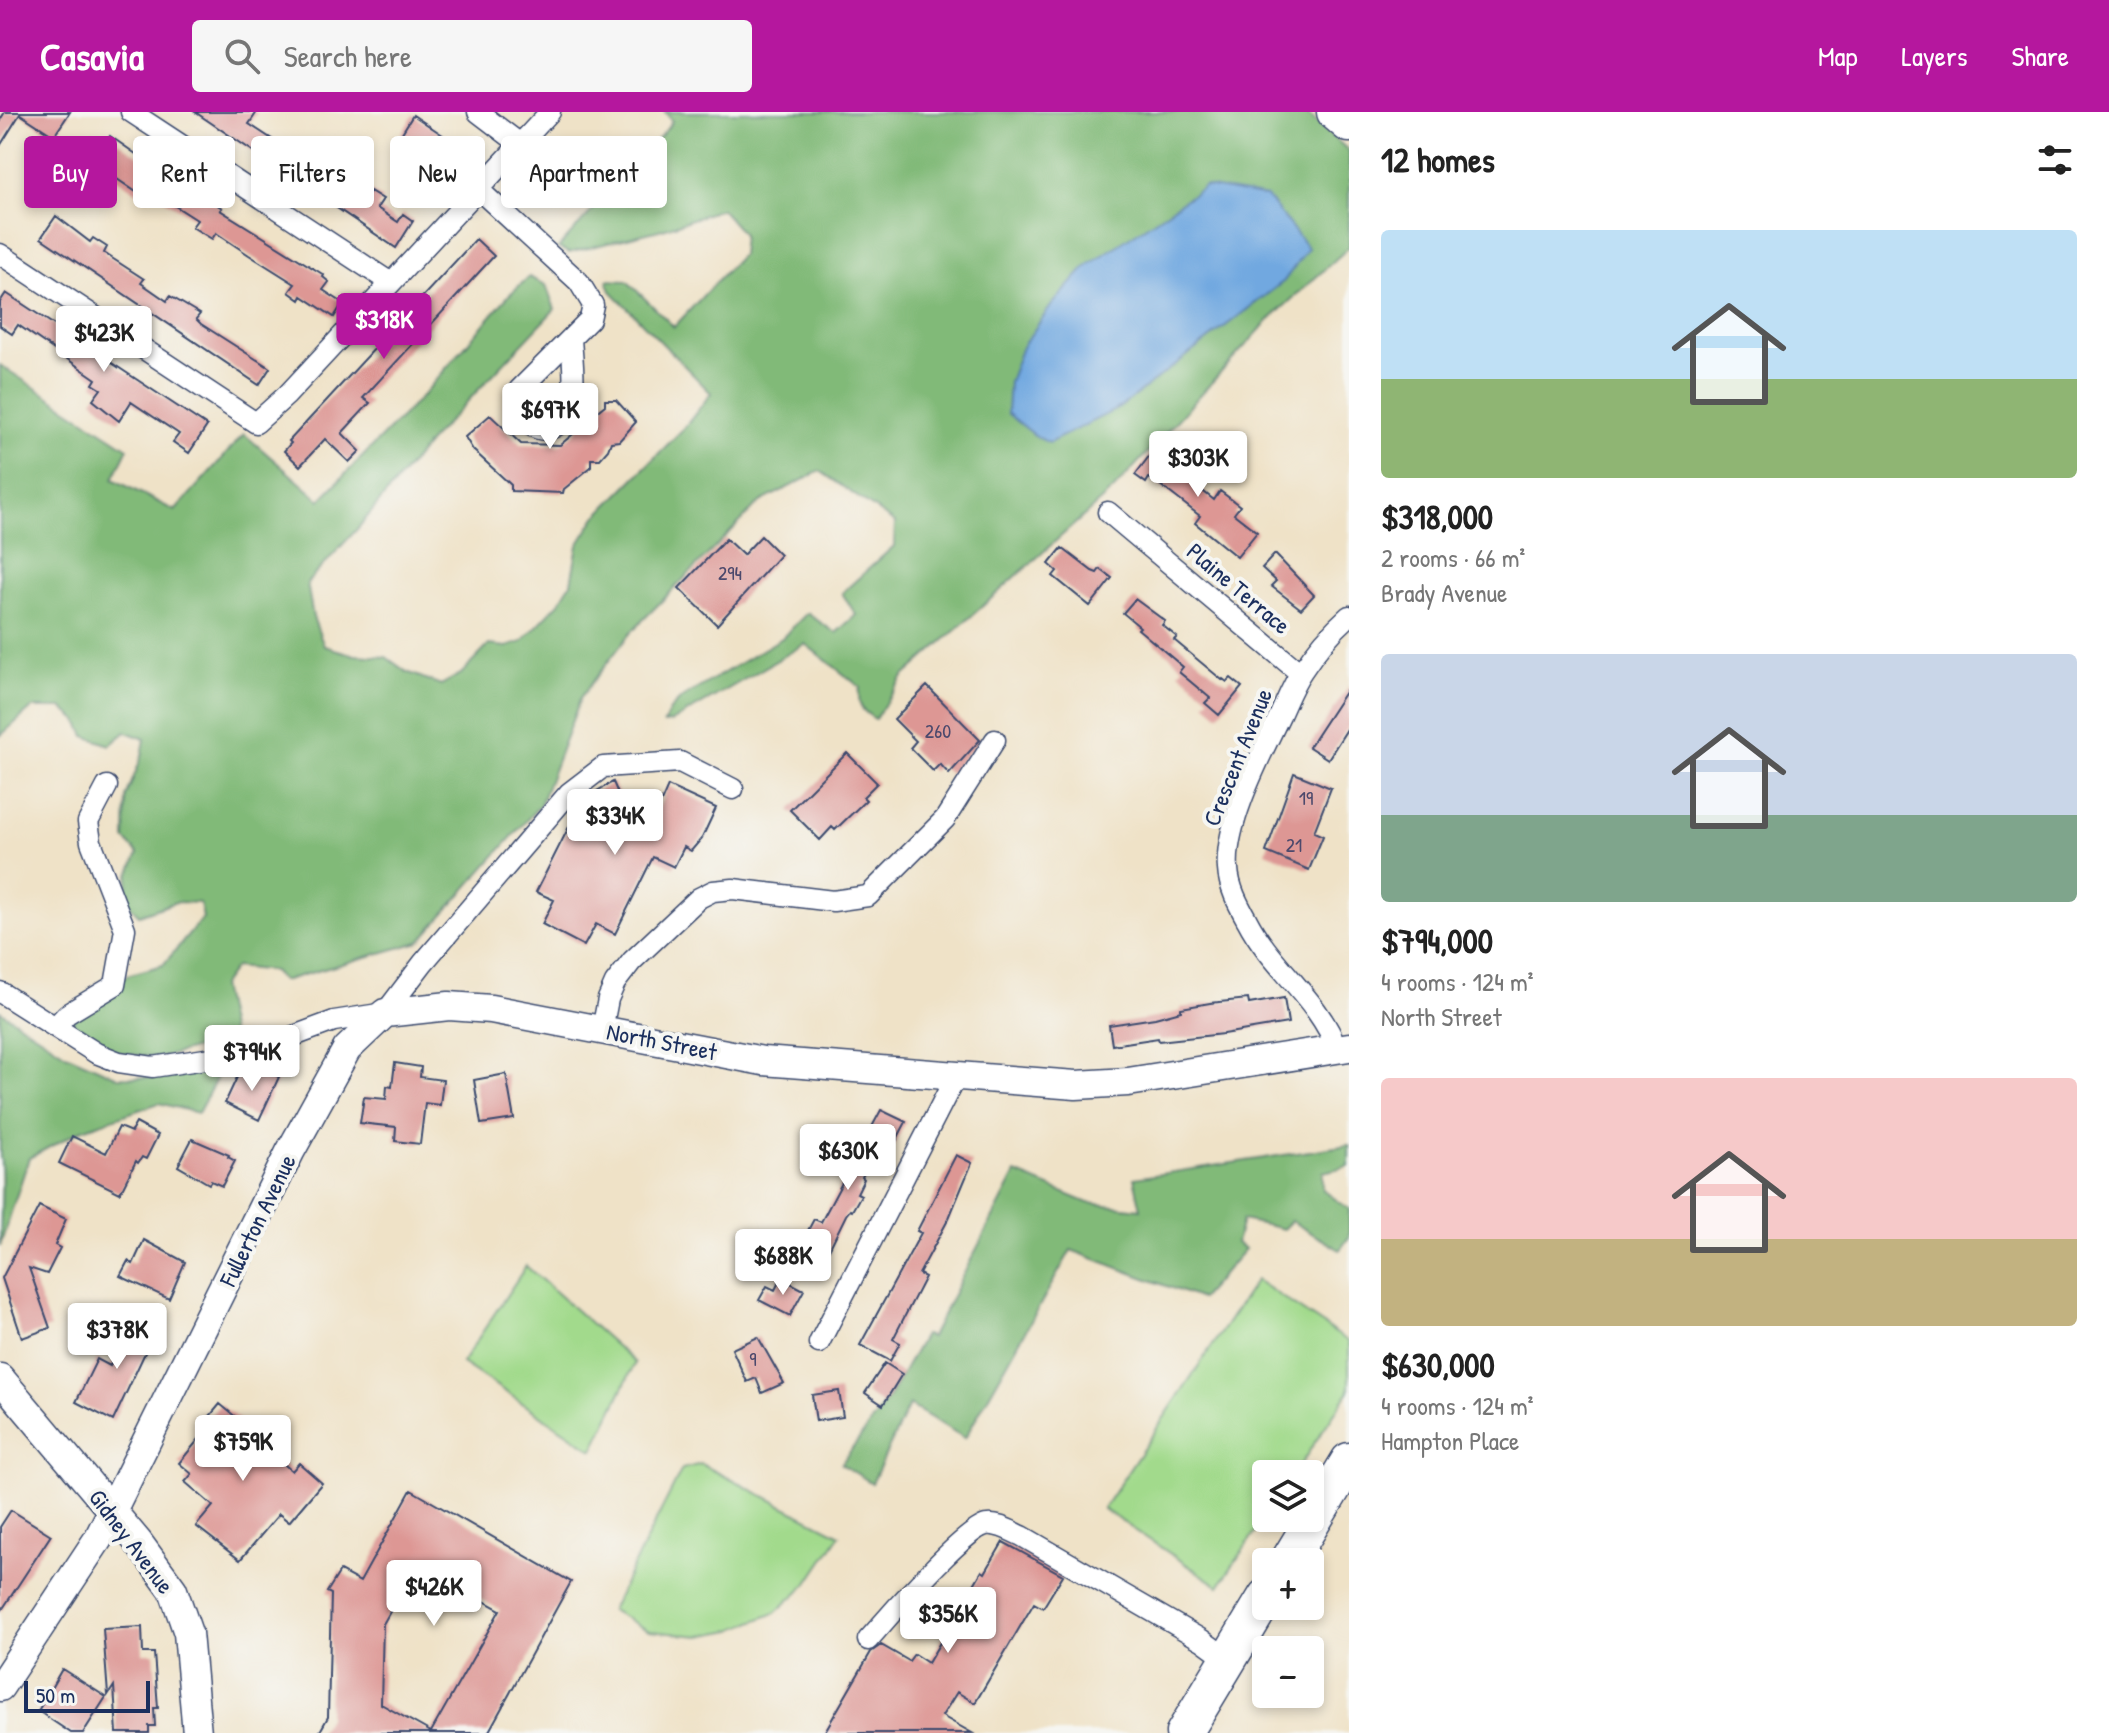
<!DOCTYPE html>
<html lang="en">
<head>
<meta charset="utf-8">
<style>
  :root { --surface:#fff; --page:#f6f6f6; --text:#222; --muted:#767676; --accent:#b5179e }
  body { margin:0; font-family:"Patrick Hand",sans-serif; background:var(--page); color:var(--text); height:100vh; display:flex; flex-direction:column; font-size:30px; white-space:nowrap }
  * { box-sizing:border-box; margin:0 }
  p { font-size:26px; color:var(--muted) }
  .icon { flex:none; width:44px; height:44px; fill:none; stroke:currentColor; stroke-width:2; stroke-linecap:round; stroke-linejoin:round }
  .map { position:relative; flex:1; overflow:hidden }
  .drawer { display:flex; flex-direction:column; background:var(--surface); width:760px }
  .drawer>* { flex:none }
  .guide { position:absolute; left:24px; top:24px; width:760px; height:72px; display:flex; gap:16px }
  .fabs { position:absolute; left:1252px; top:1348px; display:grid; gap:16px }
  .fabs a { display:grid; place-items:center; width:72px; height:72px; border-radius:8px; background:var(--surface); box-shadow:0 4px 12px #0003; font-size:40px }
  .scale { position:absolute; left:24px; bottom:20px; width:126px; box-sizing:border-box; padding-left:8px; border:4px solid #1b2f5e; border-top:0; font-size:22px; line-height:28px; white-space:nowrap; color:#1b2f5e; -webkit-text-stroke:6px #f6f6f2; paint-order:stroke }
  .price { position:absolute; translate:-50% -68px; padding:0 18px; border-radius:8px; background:#fff; color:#222; font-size:26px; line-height:52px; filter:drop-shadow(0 2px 4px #0008) }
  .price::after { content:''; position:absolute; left:50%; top:48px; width:24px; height:18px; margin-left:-12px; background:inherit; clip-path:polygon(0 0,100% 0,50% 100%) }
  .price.selected { background:var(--accent); color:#fff }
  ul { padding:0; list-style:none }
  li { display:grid; align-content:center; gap:16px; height:424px; padding:0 32px }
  li span { display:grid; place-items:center; height:248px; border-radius:8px; color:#555 }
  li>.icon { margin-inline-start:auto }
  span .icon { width:144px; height:144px; fill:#fffc; stroke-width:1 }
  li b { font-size:34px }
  h2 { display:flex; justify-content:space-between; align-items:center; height:96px; padding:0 32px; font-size:34px }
  .chip { padding:0 28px; border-radius:8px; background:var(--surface); box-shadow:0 4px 12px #0003; font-size:28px; line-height:72px }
  .chip.selected { background:var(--accent); color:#fff }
  header { display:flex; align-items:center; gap:48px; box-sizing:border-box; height:112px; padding:0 40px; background:var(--accent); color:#fff }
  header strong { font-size:38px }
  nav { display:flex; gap:44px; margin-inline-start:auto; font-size:28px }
  .search { width:560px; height:72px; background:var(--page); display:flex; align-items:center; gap:20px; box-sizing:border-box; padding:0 28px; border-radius:8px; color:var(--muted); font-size:30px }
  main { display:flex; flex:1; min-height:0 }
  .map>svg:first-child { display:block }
  .green { fill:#a2da8c; stroke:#5e8475; stroke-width:2 }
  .forest { fill:#81ba78; stroke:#4e746b; stroke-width:2; fill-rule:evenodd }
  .water { fill:#71a8e0; stroke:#466c9f; stroke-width:2 }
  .building { fill:#dd9794; fill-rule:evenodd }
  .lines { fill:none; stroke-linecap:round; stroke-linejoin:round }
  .street-casing { stroke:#3b4a6e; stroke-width:23 }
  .secondary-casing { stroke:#3b4a6e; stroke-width:31 }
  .highway-casing { stroke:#3b4a6e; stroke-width:39 }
  .street { stroke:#fff; stroke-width:20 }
  .secondary { stroke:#fff; stroke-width:28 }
  .highway { stroke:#fff; stroke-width:36 }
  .labels { text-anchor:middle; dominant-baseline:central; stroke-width:8; stroke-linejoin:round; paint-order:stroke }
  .number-label { font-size:20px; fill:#4c496c }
  .street-label { font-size:24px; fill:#1b2f5e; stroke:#f6f6f2 }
</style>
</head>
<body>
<header>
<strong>Casavia</strong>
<div class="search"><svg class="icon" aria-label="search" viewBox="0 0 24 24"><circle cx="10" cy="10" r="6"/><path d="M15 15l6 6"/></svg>Search here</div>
<nav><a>Map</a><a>Layers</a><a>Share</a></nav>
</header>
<main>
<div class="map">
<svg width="1349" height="1621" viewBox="0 0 1349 1621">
  <rect width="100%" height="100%" fill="#f6f6f2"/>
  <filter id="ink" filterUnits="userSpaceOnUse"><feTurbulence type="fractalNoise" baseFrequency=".0125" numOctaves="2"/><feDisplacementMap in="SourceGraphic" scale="16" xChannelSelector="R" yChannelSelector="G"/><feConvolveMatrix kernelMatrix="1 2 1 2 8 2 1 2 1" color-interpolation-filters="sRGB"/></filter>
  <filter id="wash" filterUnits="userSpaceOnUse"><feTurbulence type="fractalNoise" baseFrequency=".006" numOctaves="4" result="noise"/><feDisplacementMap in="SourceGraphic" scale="32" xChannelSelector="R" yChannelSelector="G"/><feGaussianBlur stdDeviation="1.8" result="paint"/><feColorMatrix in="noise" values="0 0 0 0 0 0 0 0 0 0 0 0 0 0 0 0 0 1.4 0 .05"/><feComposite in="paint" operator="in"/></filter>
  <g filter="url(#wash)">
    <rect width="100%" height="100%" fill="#efe2c7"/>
    <!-- green -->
    <path class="green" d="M526 1154 635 1251 593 1338 462 1251Z
      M1256 1168 1349 1230V1279L1294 1362H1266V1404L1219 1474 1103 1397Z
      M701 1352 840 1423 808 1471 775 1501 732 1518 700 1524 649 1519 611 1498 682 1357Z"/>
    <!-- forest -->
    <path class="forest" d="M665 0H1305L1349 39V135L1268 209 1114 377 903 565 875 607C860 598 857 592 860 575L805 532 671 610 664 611 670 598 682 586 782 526 807 501 836 521 856 503 842 481 894 434 895 411 820 359 760 390 632 519 581 585 540 693 419 830 282 869 273 859 235 855 221 874 232 927 159 946 113 940 71 917 74 904 127 863 163 853 203 806 200 791 176 790 139 803 125 789 129 763 138 742 125 727 126 685 142 644 145 627 126 620 110 633 85 624 78 609 62 596H32L0 624V253L128 336 113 367 175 399 244 322 320 388 425 281 509 183 529 165 546 173 555 197 429 330 358 416 307 471 313 505 324 534 355 543 386 545 407 560 441 573 461 562 489 533 507 535 522 530 559 491 571 471 578 433 596 405 684 316 711 281 611 179 607 168 627 169 674 215 741 143 743 122 721 97 663 117 569 141 558 136 666 18 672 9ZM1284 169 1119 296 1049 330Z
      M0 899 66 942 118 965 168 966 222 956 198 1001 159 991 83 1017 29 1046 0 1134C0 1118 4 1054 0 1045Z
      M1349 1033V1054L1323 1060V1078L1349 1097V1125L1340 1138 1291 1109 1283 1117 1242 1108 1236 1131 1245 1137 1201 1187 1071 1138 965 1326 909 1293 872 1371 841 1352 888 1287 924 1223 931 1225 1016 1061 1088 1091 1141 1097 1134 1066Z"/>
    <!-- water -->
    <path class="water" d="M1205 74 1267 85 1308 136 1284 169 1119 296 1049 331 1037 325 1007 301 1009 270 1022 235 1052 193 1087 154Z"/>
    <g id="blocks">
      <!-- building -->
      <path class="building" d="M5 0H70L54 24 20 2 0 34V8Z
        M195 0H257L249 12 365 88 370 79 383 87 377 96 398 110 403 102 413 109 396 136Z
        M413 3 462 36 446 61 442 59 437 66 426 59 428 56 394 34Z
        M110 24 172 67 208 87 222 96 220 98 324 163 323 165 329 170 323 178 343 191 334 205 302 184 300 188 289 180 295 172 249 143 216 121 212 127 192 115 197 108 153 80 148 88 92 50Z
        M56 104 90 130 93 126 107 135 104 141 144 167 141 171 167 189 170 184 200 202 196 207 201 212 270 256 259 273 41 126Z
        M476 127 494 144 363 286 370 291 342 321 360 339 349 350 325 327 300 354 284 339 291 331 289 329Z
        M6 181 207 314 189 341 173 330 179 322 131 290 119 309 93 288 101 277 93 272 96 267 18 213 12 222 0 214V190Z
        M605 288H616L636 310 619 329 611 330 608 338 600 347H591V355L564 377 563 381 511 379V373L473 338 465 325 490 303 521 332 560 333 578 318 580 313 605 293Z
        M1170 328 1187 342 1175 357 1214 388 1220 379 1240 394 1234 402 1257 420 1237 445 1195 411 1200 404 1155 369 1149 366 1146 371 1135 363 1156 335 1162 339Z
        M761 424 780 443 717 513 679 476 726 427 743 443Z
        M1062 436 1092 459 1097 461 1100 457 1112 466 1090 494 1053 464 1057 459 1049 452Z
        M1275 442 1314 483 1301 497 1271 474 1276 469 1262 456Z
        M1135 487 1165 509 1162 513 1177 525 1174 528 1222 568 1223 567 1227 570 1231 566 1242 575 1219 603 1205 591 1210 586 1179 560 1183 555 1138 517 1140 515 1123 501Z
        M927 574 980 628 949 662 940 652 933 659 910 636 916 629 894 607Z
        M1349 574V614L1328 647 1309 635Z
        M847 641 877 671 863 685 866 688 835 718 832 715 820 728 790 698Z
        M1294 661 1331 676 1314 720 1323 724 1309 758 1266 740Z
        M613 670 619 684 656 702 668 674 716 696 702 726 691 739 684 735 674 755 653 745 615 822 596 812 584 834 542 812 554 788 536 780 574 705 572 697 581 688Z
        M1284 886 1288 911 1223 922 1159 929 1158 926 1112 933 1109 913 1155 906 1181 899V896L1210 891 1248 887 1249 892Z
        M395 951 421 955 420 965 443 968 440 993 425 991 420 1032 395 1029 396 1015 360 1011 364 985 386 987 387 974 392 975Z
        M260 955 279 965 259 1008 225 991 239 961 253 967Z
        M506 962 514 1007 481 1012 474 968Z
        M881 998 906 1010 894 1033 882 1027 862 1065 864 1067 857 1081 861 1083 852 1099 850 1098 846 1103 820 1156 795 1143 814 1107 821 1110Z
        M136 1011 158 1023 146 1047 142 1045 138 1051 136 1049 120 1081 59 1051 72 1024 106 1041 119 1015 131 1020Z
        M192 1027 229 1043 228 1045 235 1049 222 1074 211 1069 209 1072 178 1054Z
        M956 1043 972 1051 949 1106 919 1162 925 1165 893 1227 900 1231 890 1249 860 1233 921 1121 917 1119Z
        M39 1094 66 1107 55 1133 60 1136 47 1162 29 1156 50 1216 22 1226 2 1166Z
        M144 1128 185 1150 169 1187 120 1164 128 1149 133 1152Z
        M781 1166 804 1178 790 1204 759 1188 767 1174 775 1178Z
        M135 1202 158 1213 113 1309 76 1290 97 1247 110 1254Z
        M758 1225 784 1271 762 1281 756 1266 747 1270 732 1237Z
        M885 1251 902 1262 883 1293 865 1281Z
        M839 1279 843 1305 816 1309 812 1283Z
        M220 1292 266 1330 263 1334 292 1359 299 1351 322 1371 289 1410 279 1402 240 1448 196 1414 213 1394 185 1370 192 1362 179 1351 210 1314 205 1310Z
        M411 1378 571 1470 488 1621H319L328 1605 331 1482 327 1480 340 1459 360 1470ZM417 1452 500 1498 431 1620 381 1592 383 1512Z
        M11 1398 51 1423 0 1501V1415Z
        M1003 1430 1063 1463 1043 1496 1034 1491 975 1591 957 1580 942 1604 972 1621H824L871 1540 881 1533 909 1549 914 1542 928 1551 982 1459 985 1461Z
        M142 1515 143 1541H154L158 1596H154L155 1614H149V1621H117L114 1574 108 1583 103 1517Z
        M62 1557 106 1585 83 1621H71L38 1599Z"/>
    </g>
  </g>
  <g filter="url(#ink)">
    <use href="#blocks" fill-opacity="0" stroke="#3b4a6e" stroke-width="2"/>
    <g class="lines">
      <defs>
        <path id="street" d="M131 0 391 171
          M478 0 520 32
          M478 77 579 170 593 193 590 207 519 278C514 321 557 332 569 296 577 276 572 247 571 226
          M0 142 256 311 287 283 550 0
          M1108 400 1300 561
          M0 880 96 941 119 950 153 955 251 940 334 909 385 901 423 851 569 681 603 655 680 650 733 677
          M55 915 67 902 115 873 125 817 91 730 88 710 107 674
          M602 918 608 887 615 871 632 849 699 786 713 779 733 777 833 789 868 784 945 707 995 628
          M1337 937C1319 887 1271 855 1247 808 1238 792 1229 775 1228 757 1224 712 1261 643 1280 603 1287 588 1293 572 1302 559 1315 539 1331 520 1349 504
          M819 1231 956 964
          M868 1528C886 1507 965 1417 986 1413 998 1411 1011 1419 1022 1424L1202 1528 1228 1547"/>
        <path id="secondary" d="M0 1266 138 1430 173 1478 188 1521 197 1621
          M0 1575 98 1427 290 1040 347 937 385 901 449 894 491 897 763 949 1076 973 1128 970 1349 935"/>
        <path id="highway" d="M1335 0 1349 12
          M1288 1450 1349 1349
          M1184 1621 1266 1485"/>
      </defs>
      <!-- street casing -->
      <use href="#street" class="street-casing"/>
      <!-- secondary casing -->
      <use href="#secondary" class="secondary-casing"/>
      <!-- highway casing -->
      <use href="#highway" class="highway-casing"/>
      <!-- street -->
      <use href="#street" class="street"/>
      <!-- secondary -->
      <use href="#secondary" class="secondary"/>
      <!-- highway -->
      <use href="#highway" class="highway"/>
    </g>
  </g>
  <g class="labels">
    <!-- number labels -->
    <g class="number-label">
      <text x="730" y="460">294</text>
      <text x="938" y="618">260</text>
      <text x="1306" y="685">19</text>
      <text x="1294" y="732">21</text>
      <text x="753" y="1246">9</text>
    </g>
    <!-- street labels -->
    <g class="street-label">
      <text transform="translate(1239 476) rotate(40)">Plaine Terrace</text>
      <text transform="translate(1237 645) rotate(-68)">Crescent Avenue</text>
      <text transform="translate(662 929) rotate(11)">North Street</text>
      <text transform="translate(257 1108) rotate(-64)">Fullerton Avenue</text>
      <text transform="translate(132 1429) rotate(53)">Gidney Avenue</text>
    </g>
  </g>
</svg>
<div class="fabs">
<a><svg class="icon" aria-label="layers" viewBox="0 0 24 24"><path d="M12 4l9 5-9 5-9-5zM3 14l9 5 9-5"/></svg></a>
<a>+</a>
<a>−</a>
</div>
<div class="scale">50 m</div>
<b class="price selected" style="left:384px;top:249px">$318K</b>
<b class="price" style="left:104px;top:262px">$423K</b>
<b class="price" style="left:550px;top:339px">$697K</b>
<b class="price" style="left:1198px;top:387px">$303K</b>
<b class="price" style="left:615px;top:745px">$334K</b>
<b class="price" style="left:252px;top:981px">$794K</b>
<b class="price" style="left:848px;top:1080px">$630K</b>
<b class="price" style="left:783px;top:1185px">$688K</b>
<b class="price" style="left:117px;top:1259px">$378K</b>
<b class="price" style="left:243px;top:1371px">$759K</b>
<b class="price" style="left:434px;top:1516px">$426K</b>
<b class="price" style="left:948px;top:1543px">$356K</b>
<div class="guide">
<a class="chip selected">Buy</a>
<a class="chip">Rent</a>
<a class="chip">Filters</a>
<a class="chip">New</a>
<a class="chip">Apartment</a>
</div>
</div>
<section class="drawer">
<h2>12 homes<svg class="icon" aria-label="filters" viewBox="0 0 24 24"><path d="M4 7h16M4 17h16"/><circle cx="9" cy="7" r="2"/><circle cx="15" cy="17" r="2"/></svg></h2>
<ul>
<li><span style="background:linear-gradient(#bfe0f5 60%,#8fb573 0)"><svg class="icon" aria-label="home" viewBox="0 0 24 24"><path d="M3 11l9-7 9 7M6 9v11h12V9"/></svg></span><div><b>$318,000</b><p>2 rooms · 66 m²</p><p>Brady Avenue</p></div></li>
<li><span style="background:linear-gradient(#c9d6e8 65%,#7fa58c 0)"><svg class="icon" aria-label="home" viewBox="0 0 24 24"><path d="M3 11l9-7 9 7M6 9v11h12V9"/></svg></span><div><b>$794,000</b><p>4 rooms · 124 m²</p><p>North Street</p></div></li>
<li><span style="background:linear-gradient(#f6c9c9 65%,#c2b280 0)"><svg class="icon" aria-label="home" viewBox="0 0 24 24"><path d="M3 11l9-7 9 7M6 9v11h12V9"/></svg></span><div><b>$630,000</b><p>4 rooms · 124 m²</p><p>Hampton Place</p></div></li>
</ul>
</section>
</main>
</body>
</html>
